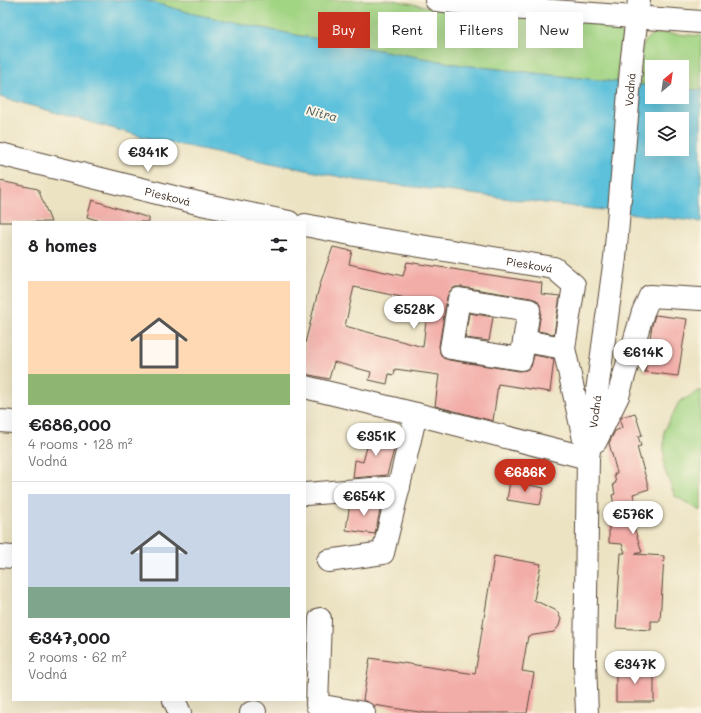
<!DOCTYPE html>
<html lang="en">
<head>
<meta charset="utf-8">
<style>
  :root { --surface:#fff; --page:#f2f2f2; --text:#202124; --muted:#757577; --line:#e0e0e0; --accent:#c8321e }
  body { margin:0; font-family:Mali,sans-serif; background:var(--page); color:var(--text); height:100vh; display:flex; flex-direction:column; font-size:15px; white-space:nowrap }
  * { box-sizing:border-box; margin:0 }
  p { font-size:13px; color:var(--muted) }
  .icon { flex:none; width:22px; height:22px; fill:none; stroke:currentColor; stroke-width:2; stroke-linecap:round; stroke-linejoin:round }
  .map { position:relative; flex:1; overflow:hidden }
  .panel { position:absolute; left:12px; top:221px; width:294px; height:480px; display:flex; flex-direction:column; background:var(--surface); border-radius:0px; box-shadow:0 4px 16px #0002 }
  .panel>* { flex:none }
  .top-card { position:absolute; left:318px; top:12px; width:323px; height:36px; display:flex; gap:8px }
  .needle { width:26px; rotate:29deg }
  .fabs { position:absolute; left:645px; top:60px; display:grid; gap:8px }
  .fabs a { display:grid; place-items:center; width:44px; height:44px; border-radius:0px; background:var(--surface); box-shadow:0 4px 16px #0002; font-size:20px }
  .price { position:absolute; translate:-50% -34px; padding:0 9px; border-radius:14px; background:#fff; color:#222; font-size:13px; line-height:26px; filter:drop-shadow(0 1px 2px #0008) }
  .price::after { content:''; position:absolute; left:50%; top:24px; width:12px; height:9px; margin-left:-6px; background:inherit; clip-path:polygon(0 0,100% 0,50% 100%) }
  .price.selected { background:var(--accent); color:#fff }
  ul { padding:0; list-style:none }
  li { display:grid; align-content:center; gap:8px; height:212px; padding:0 16px }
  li+li { border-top:1px solid var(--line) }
  li span { display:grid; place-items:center; height:124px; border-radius:0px; color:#555 }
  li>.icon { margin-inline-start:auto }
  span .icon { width:72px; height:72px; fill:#fffc; stroke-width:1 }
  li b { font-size:17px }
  h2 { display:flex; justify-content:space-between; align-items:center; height:48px; padding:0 16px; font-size:17px }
  .pill { padding:0 14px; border-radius:0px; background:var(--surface); box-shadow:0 4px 16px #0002; font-size:14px; line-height:36px }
  .pill.selected { background:var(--accent); color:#fff }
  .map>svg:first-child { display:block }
  .green { fill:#a1d483; stroke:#6e7f50 }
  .water { fill:#5dc1db; stroke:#4c767c; fill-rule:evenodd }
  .building { fill:#f3ada9; fill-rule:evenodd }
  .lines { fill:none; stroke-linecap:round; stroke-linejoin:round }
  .minor-casing { stroke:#564637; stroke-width:24 }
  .minor { stroke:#fff; stroke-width:22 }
  .labels { text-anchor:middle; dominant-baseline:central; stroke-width:4; stroke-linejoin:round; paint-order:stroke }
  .street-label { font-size:11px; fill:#3b2a1e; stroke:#fcf5e5 }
  .water-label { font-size:12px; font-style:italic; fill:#455757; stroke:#fcf5e5 }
</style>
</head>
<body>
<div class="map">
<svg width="701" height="713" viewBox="0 0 701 713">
  <rect width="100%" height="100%" fill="#fcf5e5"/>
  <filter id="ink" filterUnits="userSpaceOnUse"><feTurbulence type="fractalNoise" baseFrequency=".025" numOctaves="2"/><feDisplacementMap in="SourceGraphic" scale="8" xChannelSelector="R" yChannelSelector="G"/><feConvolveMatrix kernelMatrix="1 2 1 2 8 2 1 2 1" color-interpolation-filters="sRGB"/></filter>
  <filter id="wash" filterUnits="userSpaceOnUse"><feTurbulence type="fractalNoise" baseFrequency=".012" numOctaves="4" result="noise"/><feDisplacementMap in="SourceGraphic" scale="16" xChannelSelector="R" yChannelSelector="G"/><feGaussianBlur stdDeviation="0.9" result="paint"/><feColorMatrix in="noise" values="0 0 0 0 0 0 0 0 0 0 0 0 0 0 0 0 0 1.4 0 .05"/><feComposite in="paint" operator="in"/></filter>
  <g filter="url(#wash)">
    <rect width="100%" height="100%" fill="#ece3c3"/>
    <!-- green -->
    <path class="green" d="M145 0H393L449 11 615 25 620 31 622 37 617 82 462 65 301 36 194 14Z
      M661 33 701 36V90L682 89V67H652V86L641 85C641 71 637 42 652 35 655 34 659 34 661 33Z
      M701 390V511L675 496 664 468V431L679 402Z"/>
    <!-- water -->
    <path class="water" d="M0 0H145L194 14 301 36 462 65 652 86V97H682V89L701 90V222L356 180 151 139 0 97ZM652 119H682V149H652Z"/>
    <g id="blocks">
      <!-- building -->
      <path class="building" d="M0 181 38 189 51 222H0Z
        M92 200 149 218V222H104L87 217Z
        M333 247 352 251 349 264 403 276 407 262 542 283 541 294 560 296 554 334 538 331 541 312 540 305 537 300 531 298 461 287H455L450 291 447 297 439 346 440 353 443 358 449 360 519 371 526 370 531 367 534 355 554 359 550 392 498 384 493 421 435 406 439 375 395 369 394 375 389 374 387 384 369 380 371 372 334 362 329 379 305 374V343L320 284ZM354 287 401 297 427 312 423 347 345 326Z
        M469 313 493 317 489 341 465 338Z
        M655 315 687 319 678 376 645 372 652 325Z
        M635 413 642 435 638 436 641 446 637 447 649 489 633 494 635 501 631 502 634 512 630 513V515L642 552 635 554 664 556 660 621H651V630L616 628 621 553H625L622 544 609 543V518L613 516 610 507 614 505 612 495 615 494 613 484 616 483 614 474 617 473 609 443 615 431 622 428 620 421 622 417Z
        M371 432 397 439 387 475 353 478 355 460 363 462Z
        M510 481 544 488 540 505 507 500Z
        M382 501 375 534 346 530 350 503Z
        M494 556 541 564 534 600 557 611 561 619 559 626 554 632 528 636 522 671 534 673 527 713H426L373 705 363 700 370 658 475 674Z
        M616 668H654V702H616Z"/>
    </g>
  </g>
  <g filter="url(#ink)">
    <use href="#blocks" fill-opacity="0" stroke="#564637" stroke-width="1"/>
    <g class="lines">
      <defs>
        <g id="minor">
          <path d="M436 0 498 7 701 22"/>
          <path id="s1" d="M0 154 206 205 289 222"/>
          <path id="s2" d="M305 225 366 237 554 268 574 285 564 348 585 444"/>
          <path d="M524 341 529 310 459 299 451 348 521 359 524 341 564 348"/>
          <path d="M305 387 416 414 588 458"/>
          <path d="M0 421 13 422"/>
          <path d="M596 441 618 396 643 312 650 296 701 299"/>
          <path d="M305 494 399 487"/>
          <path d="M0 556 13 557"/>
          <path d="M328 561 383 553 416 414"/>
          <path d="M320 619 317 705 364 713"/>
          <path d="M174 700 180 713"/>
          <path d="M251 713 255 712"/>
          <path id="s3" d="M587 713 585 663 588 458 615 258 632 57 639 0"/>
        </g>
      </defs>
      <!-- minor casing -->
      <use href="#minor" class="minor-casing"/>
      <!-- minor -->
      <use href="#minor" class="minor"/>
    </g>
  </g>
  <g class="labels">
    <!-- street labels -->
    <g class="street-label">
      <text stroke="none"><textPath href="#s3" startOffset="626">Vodná</textPath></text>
      <text stroke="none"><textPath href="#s1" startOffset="173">Piesková</textPath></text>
      <text stroke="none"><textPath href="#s2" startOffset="228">Piesková</textPath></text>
      <text stroke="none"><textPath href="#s3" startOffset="302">Vodná</textPath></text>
    </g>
    <!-- water labels -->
    <g class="water-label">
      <text transform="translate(322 113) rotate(13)">Nitra</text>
    </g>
  </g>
</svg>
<div class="fabs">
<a><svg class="needle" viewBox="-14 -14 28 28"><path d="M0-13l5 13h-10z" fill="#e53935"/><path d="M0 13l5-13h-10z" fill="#757577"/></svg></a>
<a><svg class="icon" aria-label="layers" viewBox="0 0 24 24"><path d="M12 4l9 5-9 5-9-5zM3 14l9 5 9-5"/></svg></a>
</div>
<b class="price" style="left:148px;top:173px">€341K</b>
<b class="price" style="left:414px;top:330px">€528K</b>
<b class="price" style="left:643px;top:373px">€614K</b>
<b class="price" style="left:376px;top:457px">€351K</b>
<b class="price selected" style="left:525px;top:493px">€686K</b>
<b class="price" style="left:364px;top:517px">€654K</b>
<b class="price" style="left:633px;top:535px">€576K</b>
<b class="price" style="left:635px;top:685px">€347K</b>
<div class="top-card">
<a class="pill selected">Buy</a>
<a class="pill">Rent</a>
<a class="pill">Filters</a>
<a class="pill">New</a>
</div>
<section class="panel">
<h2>8 homes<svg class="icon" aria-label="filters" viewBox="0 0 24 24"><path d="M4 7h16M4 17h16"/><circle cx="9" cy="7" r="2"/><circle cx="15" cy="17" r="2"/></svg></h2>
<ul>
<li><span style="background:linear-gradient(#ffd9b3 75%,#8fb573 0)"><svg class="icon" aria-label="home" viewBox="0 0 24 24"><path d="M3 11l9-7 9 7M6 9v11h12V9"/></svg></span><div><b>€686,000</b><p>4 rooms · 128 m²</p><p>Vodná</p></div></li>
<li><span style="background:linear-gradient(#c9d6e8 75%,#7fa58c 0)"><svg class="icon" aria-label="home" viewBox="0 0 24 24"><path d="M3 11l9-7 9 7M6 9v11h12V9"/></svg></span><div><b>€347,000</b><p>2 rooms · 62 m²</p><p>Vodná</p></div></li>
</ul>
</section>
</div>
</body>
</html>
